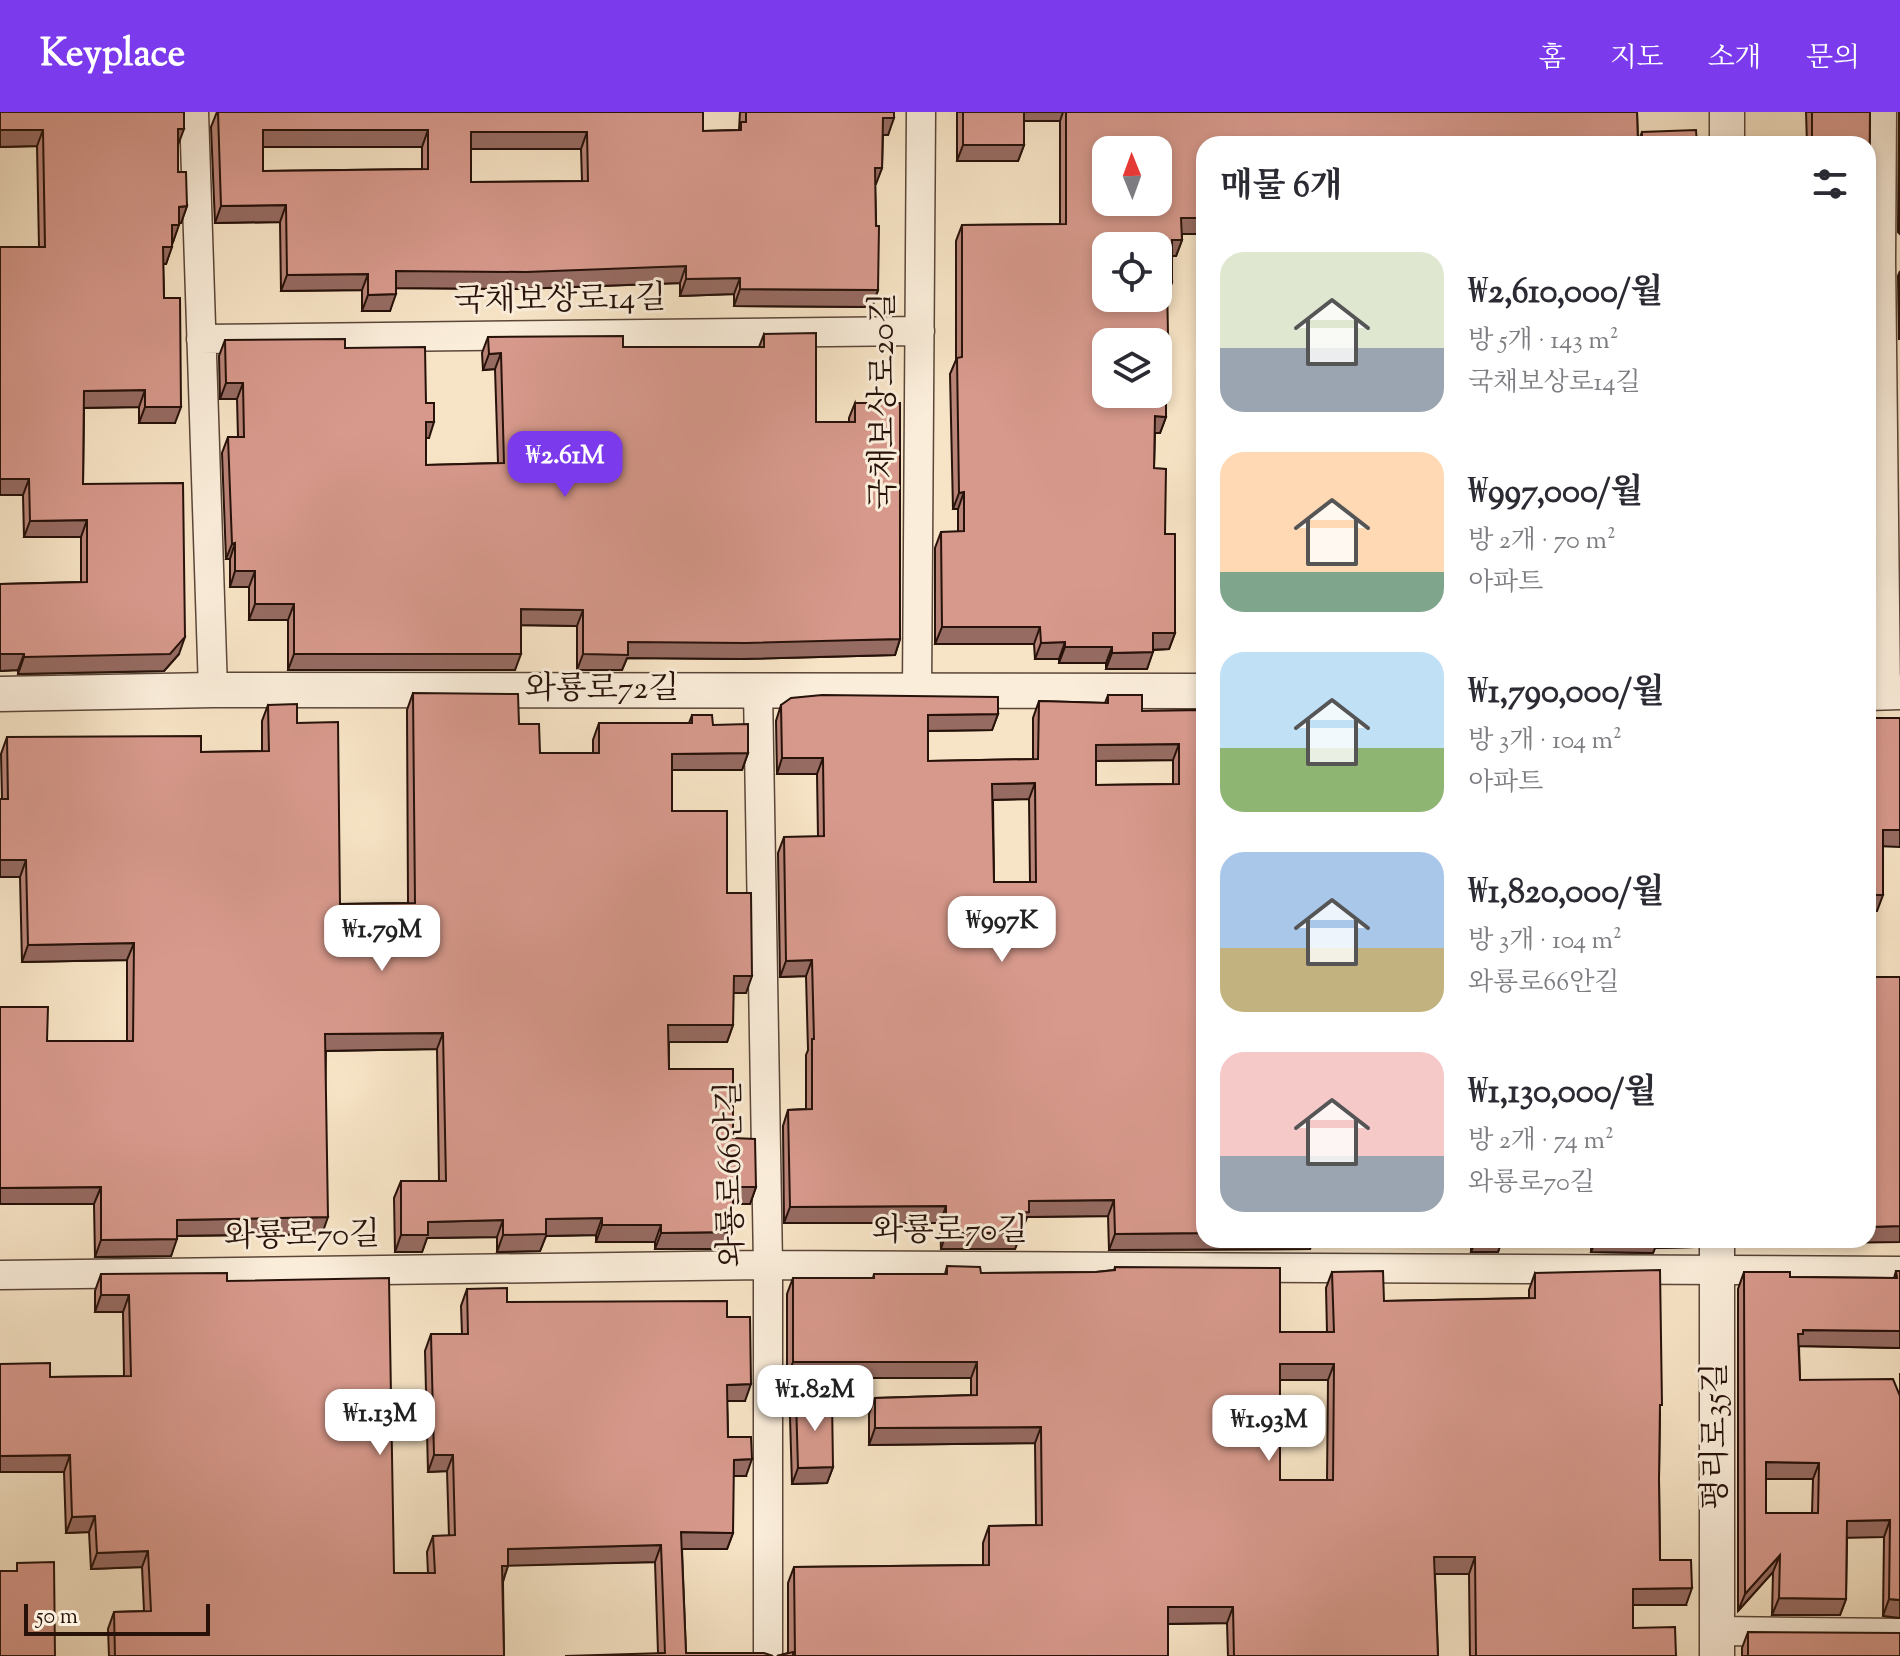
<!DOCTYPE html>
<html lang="ko">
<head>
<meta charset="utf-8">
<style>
  :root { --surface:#fff; --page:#f2f2f3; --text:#2b2b33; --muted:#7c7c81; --accent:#7c3aed }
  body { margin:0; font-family:"Sorts Mill Goudy","Noto Serif KR",serif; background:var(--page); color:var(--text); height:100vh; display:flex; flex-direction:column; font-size:30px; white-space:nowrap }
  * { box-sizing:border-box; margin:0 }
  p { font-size:26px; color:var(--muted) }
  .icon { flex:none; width:44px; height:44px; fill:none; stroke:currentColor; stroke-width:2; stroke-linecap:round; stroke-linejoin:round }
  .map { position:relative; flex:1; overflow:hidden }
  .side { position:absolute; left:1196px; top:24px; width:680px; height:1112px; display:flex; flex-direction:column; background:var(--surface); border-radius:24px; box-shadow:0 4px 12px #0003 }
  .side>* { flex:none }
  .needle { width:52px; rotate:359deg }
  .fabs { position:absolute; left:1092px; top:24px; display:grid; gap:16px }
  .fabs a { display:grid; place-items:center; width:80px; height:80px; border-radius:16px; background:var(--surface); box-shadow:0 4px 12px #0003; font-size:40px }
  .scale { position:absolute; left:24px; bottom:20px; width:186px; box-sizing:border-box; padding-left:8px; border:4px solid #27120a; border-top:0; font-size:22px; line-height:28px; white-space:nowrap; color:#27120a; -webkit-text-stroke:6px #faedda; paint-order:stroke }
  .price { position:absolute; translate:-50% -68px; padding:0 18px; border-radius:16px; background:#fff; color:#222; font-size:26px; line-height:52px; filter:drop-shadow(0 2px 4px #0008) }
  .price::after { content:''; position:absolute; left:50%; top:48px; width:24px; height:18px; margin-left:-12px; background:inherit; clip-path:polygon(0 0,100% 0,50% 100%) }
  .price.on { background:var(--accent); color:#fff }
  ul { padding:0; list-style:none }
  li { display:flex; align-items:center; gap:24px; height:200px; padding:0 24px }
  li span { display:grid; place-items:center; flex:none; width:224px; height:160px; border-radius:24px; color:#555 }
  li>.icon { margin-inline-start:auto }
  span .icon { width:96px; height:96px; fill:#fffc; stroke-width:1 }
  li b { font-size:34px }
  h2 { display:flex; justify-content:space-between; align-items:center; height:96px; padding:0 24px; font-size:34px }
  header { display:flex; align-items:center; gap:48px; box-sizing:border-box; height:112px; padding:0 40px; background:var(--accent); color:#fff }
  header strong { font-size:38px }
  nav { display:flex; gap:44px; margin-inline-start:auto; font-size:28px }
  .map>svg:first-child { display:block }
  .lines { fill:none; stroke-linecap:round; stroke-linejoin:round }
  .minor-casing { stroke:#5b4639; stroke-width:31 }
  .tertiary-casing { stroke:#5b4639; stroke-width:37 }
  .minor { stroke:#faedda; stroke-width:28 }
  .tertiary { stroke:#faedda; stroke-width:34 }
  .wall { fill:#b98478; stroke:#27120a; stroke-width:2; fill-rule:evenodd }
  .shaded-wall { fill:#966b62; stroke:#27120a; stroke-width:2 }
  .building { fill:#d7998c; stroke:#27120a; stroke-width:2; fill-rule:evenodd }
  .labels { text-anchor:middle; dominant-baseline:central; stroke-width:6; stroke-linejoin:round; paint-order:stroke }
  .street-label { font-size:32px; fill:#27120a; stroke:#faedda }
</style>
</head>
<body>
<header>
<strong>Keyplace</strong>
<nav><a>홈</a><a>지도</a><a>소개</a><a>문의</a></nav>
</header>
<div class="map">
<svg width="1900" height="1544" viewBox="0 0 1900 1544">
  <rect width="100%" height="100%" fill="#f7e4c6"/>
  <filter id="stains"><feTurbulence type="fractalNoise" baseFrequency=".0025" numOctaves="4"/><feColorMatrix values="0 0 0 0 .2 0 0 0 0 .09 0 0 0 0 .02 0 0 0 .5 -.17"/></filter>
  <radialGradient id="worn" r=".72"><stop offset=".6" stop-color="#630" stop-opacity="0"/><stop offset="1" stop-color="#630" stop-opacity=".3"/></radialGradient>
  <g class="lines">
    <defs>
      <path id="minor" d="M194 0 213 578
        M1882 0 1881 148 1886 581
        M201 227 920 219
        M758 579 768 1153V1544
        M917 579 921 0
        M0 1163 768 1153 1900 1159
        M1718 1519 1900 1521"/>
      <path id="tertiary" d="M1727 32V0
        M1868 581 1900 580
        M0 582 213 578 1204 579
        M1717 1128V1544"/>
    </defs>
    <!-- minor casing -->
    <use href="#minor" class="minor-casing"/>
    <!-- tertiary casing -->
    <use href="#tertiary" class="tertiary-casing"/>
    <!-- minor -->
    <use href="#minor" class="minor"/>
    <!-- tertiary -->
    <use href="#tertiary" class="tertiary"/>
  </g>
  <!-- wall -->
  <path class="wall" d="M0 0 178 33V60L187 94 181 111H179L166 152H163L164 186 175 311H139V295L84 296 83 372 179 542 164 559 18 562V558L0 559V472L81 470V425H24L23 383 39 135 37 34 0 35Z
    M217 0H703V19L739 18 740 0H894L888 23H883L882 56 875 72 878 178 872 195 734 194V182L680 184V171L519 177 396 176 390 199H362V178L281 179 280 110 215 111 211 15ZM263 35H422V57L263 59ZM471 37H581L582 69 471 70Z
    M957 0H1637L1638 30 1642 20 1697 32H1204L1182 122V128L1176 144H1172V170L1168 184 1162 239 1158 240V230H1106L1166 305 1160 321H1155L1154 356 1165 422 1175 521 1169 537 1153 538 1147 557H1106V551H1059V547H1035L1034 532H935V436L941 420H958V397H953L950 262 956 248V129L962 113 1060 112V9H1024V33L1018 49H957Z
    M1806 0H1870L1869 99 1868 103V32H1807Z
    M1899 0H1900V122L1898 120Z
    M1900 159V227H1899L1898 164Z
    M764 222 816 310H849V306L855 291 900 527 895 543 741 547 627 546 622 558H577V514L521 513 515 558H288V508H249V475H230V447H226L222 341 228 325H238L237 287H220L219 244 225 228 345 236 426 291 429 326H426V353L498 351 495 257 483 258 482 241 488 225 623 235H759Z
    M413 581 519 612 540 641H593V628L599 611H689L692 603 713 613 748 641 742 658H672V699L727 781 746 881H733V913L727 930H669V957L733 1026 756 1075 750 1092H733V1120L727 1137H655V1130H596V1123L546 1124 540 1139 497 1140V1125L427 1126 422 1140H395L394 1086 401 1069H439L437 937 326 939 322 1122 177 1124 171 1144 95 1145 94 1092H0V895L47 929H127V848L22 850 20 765 2 687 1 642 7 625 201 640 262 639V609L268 593 297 611 340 792 408 791 407 598Z
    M1108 583 1142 599 1204 598V1128L1325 1129H1312L1310 1137 1109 1138 1108 1104 1027 1105 1023 1116H1021V1121L1015 1137H941L940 1111H784L783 1014 788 998 806 997V943L808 938 806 864 780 865 778 741 784 725H818L817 662H777L776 609 781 593 998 602 992 618 928 619V649L1033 647V606L1039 589 1105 591ZM1173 648V672L1096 673V649ZM1029 687 1030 770H994L993 688Z
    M1471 1128H1502L1498 1140H1471Z
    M1591 1128H1696L1694 1135 1655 1136 1653 1141 1591 1140Z
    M947 1154 981 1161 1096 1160 1114 1158 1115 1155 1280 1220H1327L1326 1176 1332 1160 1384 1189 1529 1186V1178L1535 1161 1660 1299 1659 1367 1660 1448 1686 1493H1633V1516L1676 1544H1470L1469 1462H1435L1438 1544H1228L1227 1511 1168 1512V1544H777L788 1541V1471L794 1455 983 1453V1431L989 1414 1036 1413 1035 1331 869 1333V1302L875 1286 971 1283V1266H787V1182L793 1166H873L874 1162H945ZM1280 1268H1328L1327 1368H1280Z
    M1896 1159 1900 1236 1799 1234 1800 1268 1900 1284V1261V1506L1883 1504 1884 1425H1847L1846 1487 1840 1503H1772L1773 1460 1738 1499V1177L1744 1160 1790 1165 1894 1166ZM1766 1367H1813L1812 1401H1766Z
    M101 1162 227 1169 394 1461H428L427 1440 433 1424H449L447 1359 428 1360 425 1239 431 1222H462L461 1194 467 1177 507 1190 727 1205 745 1289H727L728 1325 746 1364H733V1421L727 1437H682L686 1541H658L655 1450 508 1453 503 1470 504 1544H109L108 1517 114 1500 144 1499 142 1455 91 1457 89 1420 66 1421 64 1360H0V1252L50 1265 124 1264 123 1200H95V1179Z
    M796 1288 833 1355 827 1371 792 1372 790 1305Z
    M1748 1520 1900 1544H1742V1536Z"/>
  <!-- shaded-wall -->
  <path class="shaded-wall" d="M1021 0H1063L1060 9H1018Z
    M883 6H894L888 23H877Z
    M178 17H184L178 33Z
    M0 18H43L37 34 0 35Z
    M263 18H428L422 35H257Z
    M471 20H587L581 37H465Z
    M1812 30H1831L1830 32H1812Z
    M963 33H1024L1018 49H957Z
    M875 56H882L876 72H869Z
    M286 93 280 110 215 111 221 94Z
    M187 94 181 111H173L179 95Z
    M1181 106H1204V122H1175Z
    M172 113H179L173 130H166Z
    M1172 128H1182L1176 144H1166Z
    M163 135H172L166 152H157Z
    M686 154 680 171 519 177 390 176 396 159Z
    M368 162 362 178 281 179 287 163Z
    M740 166 734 182 680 184 686 167Z
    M1167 170H1172L1166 187Z
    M740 177 878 178 872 195 734 194Z
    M396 182 390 199H362L368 183Z
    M1155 223H1168L1162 239 1158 240V230H1152Z
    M501 241 495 257 483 258 489 242Z
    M226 271H243L237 287H220Z
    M145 278 139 295 78 296 84 279Z
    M145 295H181L175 311H139Z
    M1155 304 1166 305 1160 321H1149Z
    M426 310H434L429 326H420Z
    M0 367H29L23 383H0Z
    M964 380 958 397H953L959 381Z
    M87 408 81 425H24L30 409Z
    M235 431 230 447H226L232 432Z
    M1868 432H1873L1868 444Z
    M235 459H255L249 475H230Z
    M255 492H294L288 508H249Z
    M521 497 583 498 577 514 515 513Z
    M942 515H1040L1034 532H935Z
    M1153 521H1175L1169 537 1147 538Z
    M185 525 179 542 164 559 18 562 24 545Z
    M900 527 895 543 741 547 627 546 622 558H577L583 542 628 530Z
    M1065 530 1059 547H1035L1041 531Z
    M1874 531 1868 545V537Z
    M1065 535H1112L1106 551H1059Z
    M1153 540 1147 557H1106L1112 541Z
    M0 542H24L18 558 0 559Z
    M294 542H521L515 558H288Z
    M998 602 992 618 922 619 928 603Z
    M1179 632 1173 648 1091 649 1096 633Z
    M748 641 742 658H665L672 642Z
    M782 646H823L817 662H777Z
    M1035 671 1029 687 987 688 992 672Z
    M1883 718H1900V735L1877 734Z
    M0 748H26L20 765H0Z
    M1868 783H1883L1877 799H1868Z
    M134 831 127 848 22 850 28 833Z
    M812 848 806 864 780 865 786 849Z
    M734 864H752L746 881H727Z
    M668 913H733L727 930H662Z
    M443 921 437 937 319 939 325 922Z
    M101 1075 94 1092H0V1076Z
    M733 1075H756L750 1092H727Z
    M1114 1088 1108 1104 1027 1105 1023 1116 1015 1117 1021 1101 1029 1089Z
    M946 1094 940 1111H784L790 1095Z
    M328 1105 322 1122 171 1124 177 1108Z
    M602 1106 596 1123 546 1124 540 1139 497 1140 503 1123 546 1107Z
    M503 1108 497 1125 427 1126 422 1140H395L401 1123 428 1110Z
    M602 1113H661L655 1130H596Z
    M1900 1114V1130L1756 1132 1758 1128H1868V1115Z
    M733 1120 727 1137H655L661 1121Z
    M946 1121H1021L1015 1137H941Z
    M1204 1121V1128H1325L1312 1129 1310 1137 1109 1138 1115 1122Z
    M177 1127 171 1144 95 1145 101 1128Z
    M1476 1128H1502L1498 1140H1471Z
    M1596 1128H1696L1694 1135 1655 1136 1653 1141 1591 1140Z
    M101 1183H129L123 1200H95Z
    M1803 1218 1900 1219V1236L1798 1234V1222Z
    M793 1250H977L971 1266H787Z
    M1280 1252H1334L1328 1268H1274Z
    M751 1272 745 1289H721L727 1273Z
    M1041 1315 1035 1331 869 1333 875 1316Z
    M70 1343 64 1360H0V1344Z
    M434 1343H453L447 1359 428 1360Z
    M752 1347 746 1364H728L734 1348Z
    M1766 1350 1819 1351 1813 1367H1760Z
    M833 1355 827 1371 792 1372 798 1356Z
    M95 1404 89 1420 66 1421 72 1405Z
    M1890 1408 1884 1425 1841 1426 1847 1409Z
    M681 1420 733 1421 727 1437H675Z
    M661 1433 655 1450 502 1454 508 1437Z
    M148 1439 142 1455 91 1457 97 1441Z
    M1780 1443 1773 1460 1738 1499 1745 1482Z
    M1434 1445H1475L1469 1462H1428Z
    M502 1454H508L502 1471Z
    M1692 1476 1686 1493H1627L1633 1477Z
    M1779 1486 1846 1487 1840 1503H1772Z
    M1889 1487 1900 1488V1506L1883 1504Z
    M1168 1495H1233L1227 1511 1162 1512Z"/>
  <!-- building -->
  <path class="building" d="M0 0H184V17H178V60H186L187 94 179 95V113H172V135H163L164 186H180L181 295H145V278L84 279 83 372 183 371 185 525 170 542 24 545V542H0V472L87 470V408L30 409 29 367H0V135H45L43 18H0Z
    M218 0H703V19L741 18V10H746V0H894V6H883L882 56H875L876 114H879L878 178 740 177V166L686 167V154L526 160 396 159V182L368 183V162L287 163 286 93 221 94ZM263 18H428V57L263 59ZM471 20H587L588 69 471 70Z
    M963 0H1024V33H963Z
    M1066 0H1637L1638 31 1599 32H1204V106H1181L1182 128H1172V170H1167L1168 223H1155V230H1106V282H1158V266L1166 265V305L1155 304 1154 356 1166 357 1165 422H1175V521H1153V540L1112 541V535H1065V530L1041 531 1040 515H942L941 420 964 419V380L959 381 957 246 962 245V113L1066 112ZM1106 38H1158V90H1106ZM1106 134H1158V186H1106Z
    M1812 0H1870L1869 99 1868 100V32H1831V30H1812Z
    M1696 18 1697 32H1642V20Z
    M1868 155 1869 156 1870 213H1868Z
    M816 221V310H855V291H900V527L746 531 628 530V543L583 542V498L521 497V542H294V492H255V459H235V431L232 432 228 325H244L243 271H226L225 228 345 227V236L425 235 426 291H434V310H426V353L504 351 501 241 489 242 488 225 623 224V235H764V222Z
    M1868 256H1871L1873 432H1868Z
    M1868 487H1873L1874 531 1868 537Z
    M413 581 518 582 519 612H539L540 641H599V611H692V603H712L713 613 748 612V641L672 642V699H727V781H751L752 864H734L733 913H668L669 957H733V1026L755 1027 756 1075H733V1120L661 1121V1113H602V1106L546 1107V1122L503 1123V1108L428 1110V1123H401V1069H446L443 921 325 922 328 1105 177 1108V1127L101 1128V1075L0 1076V895H48L47 929H133L134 831 28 833 26 748H0V687H8L7 625 201 624V640L269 639 268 593 297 592V611L338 610 340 792 415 791Z
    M822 583 998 585V602L928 603V649L1038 647 1039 589 1108 591V583H1142V599L1204 598V1121L1115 1122 1114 1088 1029 1089V1100L1021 1101V1121H946V1094L790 1095 788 998 812 997V927H814L812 848 786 849 784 725 824 724 823 646H782L781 593 791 586ZM1179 632V672L1096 673V633ZM1035 671 1036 770H994L992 672Z
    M1868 606H1900V718H1883V783H1868Z
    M1868 865H1900V1114L1868 1115Z
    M947 1154 980 1155 981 1161 1096 1160 1115 1158V1155L1280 1156V1220H1334L1332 1160 1383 1159 1384 1189 1535 1186V1161L1660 1158 1662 1293H1660L1659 1367 1660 1448H1691L1692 1476 1633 1477V1516L1675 1515 1676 1544H1476L1475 1445H1434L1438 1544H1234L1233 1495H1168V1544H795L794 1455 989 1453V1414L1042 1413 1041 1315 875 1316V1286L977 1283V1250H793V1166H874V1162H947ZM1280 1252H1334L1333 1368H1280Z
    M1896 1159H1900V1219L1803 1218V1222H1798L1800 1268 1893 1267 1900 1284V1488L1889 1487 1890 1408 1847 1409 1846 1487 1779 1486 1780 1443 1745 1482 1744 1160H1790V1165L1897 1166ZM1766 1350 1819 1351 1818 1401H1766Z
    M227 1161V1169L389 1166 394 1461H435L433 1424 455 1423 453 1343H434L431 1222H468L467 1177 507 1176V1190L727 1189V1205H750L751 1272 727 1273 728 1325H751L752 1347 734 1348 733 1421 681 1420 686 1541H764L773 1544H565L665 1541 661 1433 508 1437V1454H502L504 1544H115L114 1500 151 1499 148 1439 97 1441 95 1404 72 1405 70 1343 0 1344V1252L50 1251V1265L131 1264 129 1183H101V1162Z
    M832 1287 833 1355 798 1356 796 1288Z
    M54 1450 55 1544H0V1459H17V1451Z
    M1748 1520 1900 1521V1544H1748Z
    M793 1540V1544H777Z"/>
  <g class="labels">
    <!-- street labels -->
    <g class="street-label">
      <text transform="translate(560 189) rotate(-1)">국채보상로14길</text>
      <text transform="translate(885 289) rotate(-90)">국채보상로20길</text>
      <text x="602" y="578">와룡로72길</text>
      <text transform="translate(732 1062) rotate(-91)">와룡로66안길</text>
      <text x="950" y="1120">와룡로70길</text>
      <text transform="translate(302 1125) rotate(-1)">와룡로70길</text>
      <text transform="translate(1717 1324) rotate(-90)">평리로35길</text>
    </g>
  </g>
  <rect width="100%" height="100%" filter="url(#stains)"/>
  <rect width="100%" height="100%" fill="url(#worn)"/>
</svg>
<div class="fabs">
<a><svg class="needle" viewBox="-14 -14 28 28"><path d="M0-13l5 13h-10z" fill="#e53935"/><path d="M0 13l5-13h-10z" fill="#7c7c81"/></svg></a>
<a><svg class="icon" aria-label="locate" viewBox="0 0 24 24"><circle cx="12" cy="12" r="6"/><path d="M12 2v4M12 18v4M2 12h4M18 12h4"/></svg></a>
<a><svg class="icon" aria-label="layers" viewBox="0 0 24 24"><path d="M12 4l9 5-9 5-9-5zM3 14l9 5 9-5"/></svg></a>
</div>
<div class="scale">50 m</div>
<b class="price on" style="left:565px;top:387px">₩2.61M</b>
<b class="price" style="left:1002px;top:852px">₩997K</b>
<b class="price" style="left:382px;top:861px">₩1.79M</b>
<b class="price" style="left:815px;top:1321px">₩1.82M</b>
<b class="price" style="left:380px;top:1345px">₩1.13M</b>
<b class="price" style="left:1269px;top:1351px">₩1.93M</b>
<section class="side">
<h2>매물 6개<svg class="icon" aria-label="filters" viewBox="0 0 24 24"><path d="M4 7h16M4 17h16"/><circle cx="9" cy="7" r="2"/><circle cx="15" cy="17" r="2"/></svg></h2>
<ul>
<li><span style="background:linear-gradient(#dfe7d0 60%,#9aa5b1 0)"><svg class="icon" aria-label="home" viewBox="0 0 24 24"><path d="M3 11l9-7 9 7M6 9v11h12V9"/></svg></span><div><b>₩2,610,000/월</b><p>방 5개 · 143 m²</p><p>국채보상로14길</p></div></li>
<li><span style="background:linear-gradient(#ffd9b3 75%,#7fa58c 0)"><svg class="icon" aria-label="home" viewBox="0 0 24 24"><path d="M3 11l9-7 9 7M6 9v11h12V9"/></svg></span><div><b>₩997,000/월</b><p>방 2개 · 70 m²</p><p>아파트</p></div></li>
<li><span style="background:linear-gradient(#bfe0f5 60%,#8fb573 0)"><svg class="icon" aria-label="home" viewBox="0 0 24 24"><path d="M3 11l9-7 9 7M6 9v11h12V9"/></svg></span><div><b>₩1,790,000/월</b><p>방 3개 · 104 m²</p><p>아파트</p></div></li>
<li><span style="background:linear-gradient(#a9c7e8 60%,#c2b280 0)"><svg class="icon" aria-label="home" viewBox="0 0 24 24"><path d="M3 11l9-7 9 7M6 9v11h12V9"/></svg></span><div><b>₩1,820,000/월</b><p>방 3개 · 104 m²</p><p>와룡로66안길</p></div></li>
<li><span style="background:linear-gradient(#f6c9c9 65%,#9aa5b1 0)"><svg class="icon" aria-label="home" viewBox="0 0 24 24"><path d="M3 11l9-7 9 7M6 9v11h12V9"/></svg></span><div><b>₩1,130,000/월</b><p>방 2개 · 74 m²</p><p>와룡로70길</p></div></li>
</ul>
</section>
</div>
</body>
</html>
